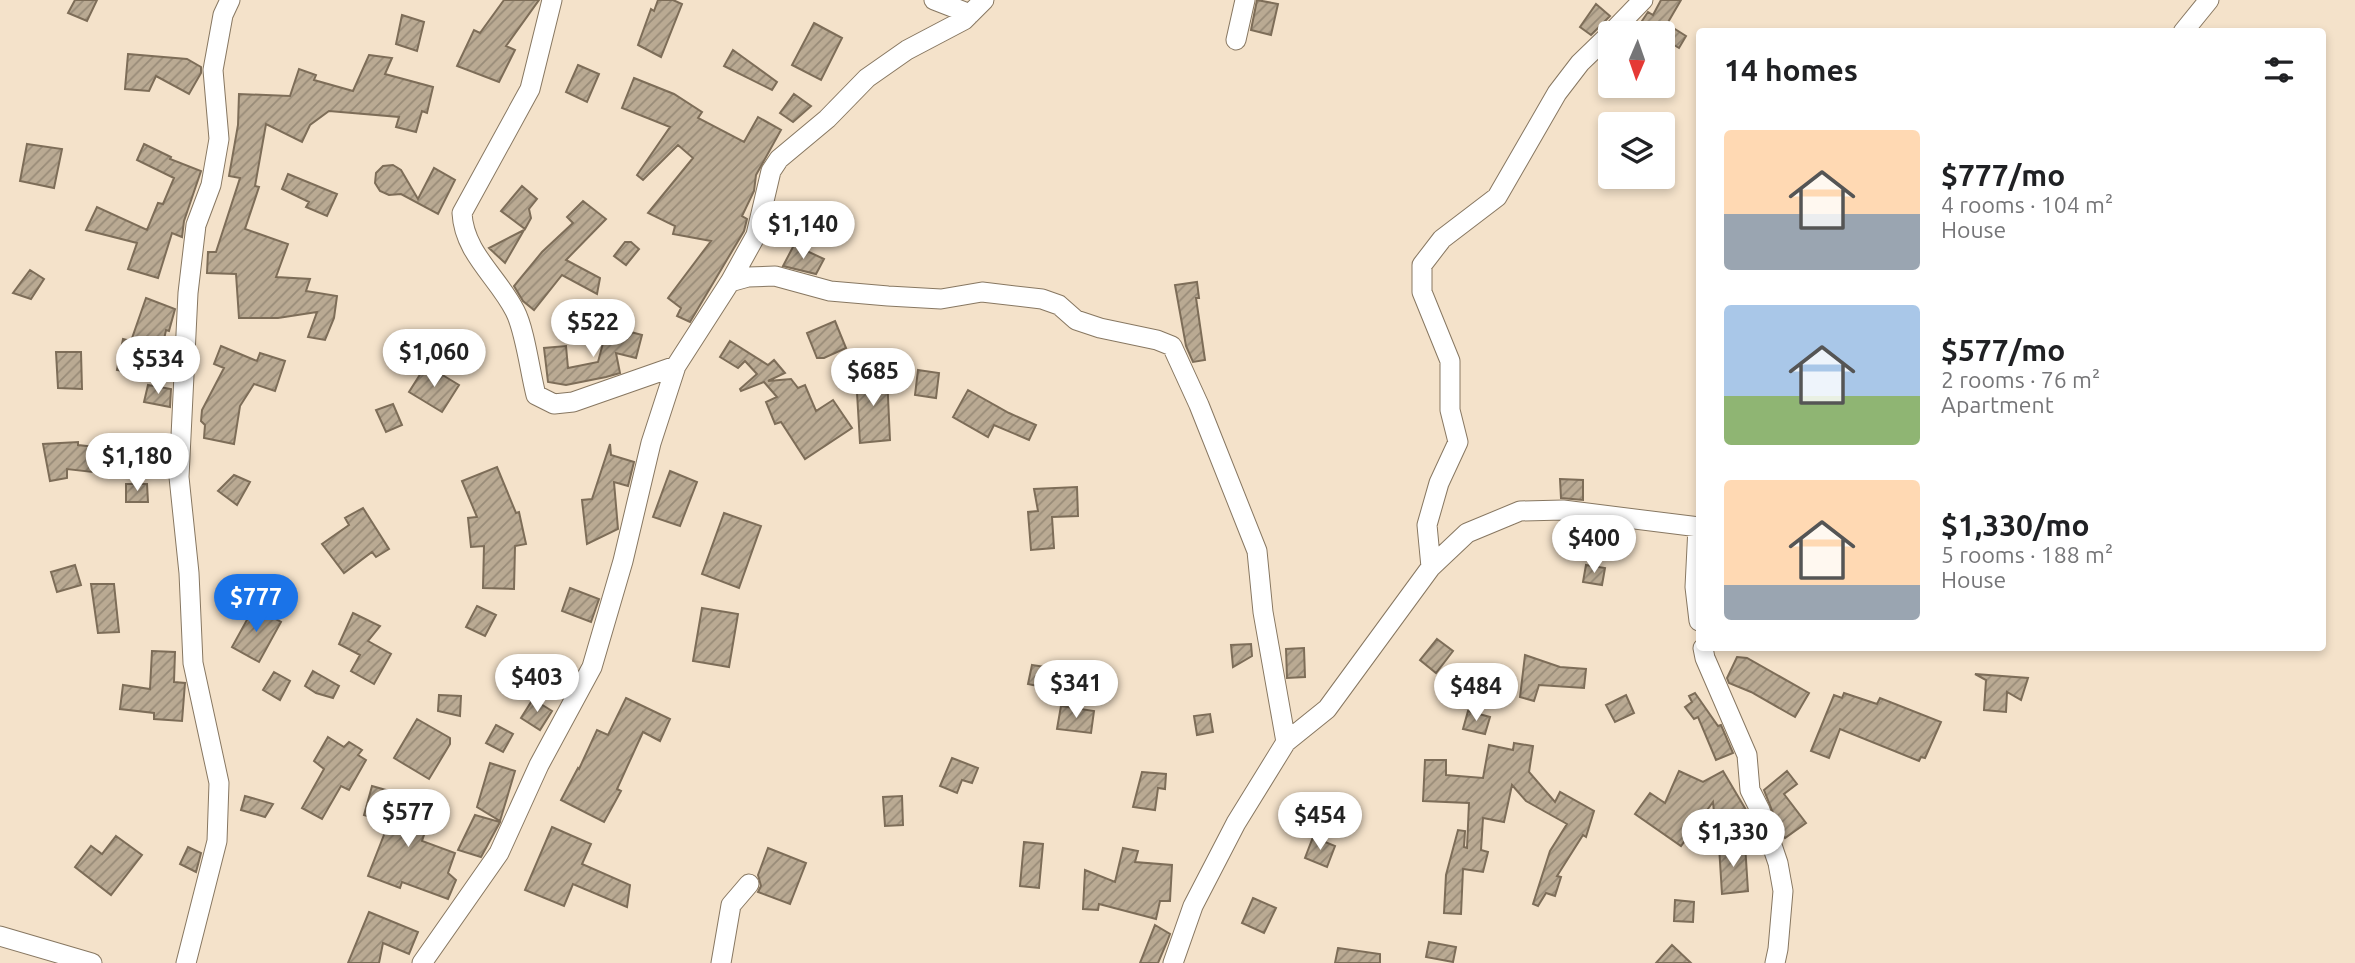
<!DOCTYPE html>
<html lang="en">
<head>
<meta charset="utf-8">
<style>
  :root { --surface:#fff; --page:#f6f6f6; --text:#202124; --muted:#757577; --accent:#1a73e8 }
  body { margin:0; font-family:Ubuntu,sans-serif; background:var(--page); color:var(--text); height:100vh; display:flex; flex-direction:column; font-size:26px; white-space:nowrap }
  * { box-sizing:border-box; margin:0 }
  p { font-size:23px; color:var(--muted) }
  .icon { flex:none; width:38px; height:38px; fill:none; stroke:currentColor; stroke-width:2; stroke-linecap:round; stroke-linejoin:round }
  .map { position:relative; flex:1; overflow:hidden }
  .panel { position:absolute; left:1696px; top:28px; width:630px; height:623px; display:flex; flex-direction:column; background:var(--surface); border-radius:7px; box-shadow:0 4px 10px #0003 }
  .panel>* { flex:none }
  .needle { width:46px; rotate:182deg }
  .tools { position:absolute; left:1598px; top:21px; display:grid; gap:14px }
  .tools a { display:grid; place-items:center; width:77px; height:77px; border-radius:7px; background:var(--surface); box-shadow:0 4px 10px #0003; font-size:35px }
  .price { position:absolute; translate:-50% -60px; padding:0 16px; border-radius:24px; background:#fff; color:#222; font-size:23px; line-height:46px; filter:drop-shadow(0 2px 4px #0008) }
  .price::after { content:''; position:absolute; left:50%; top:42px; width:21px; height:16px; margin-left:-10px; background:inherit; clip-path:polygon(0 0,100% 0,50% 100%) }
  .price.active { background:var(--accent); color:#fff }
  ul { padding:0; list-style:none }
  li { display:flex; align-items:center; gap:21px; height:175px; padding:0 28px }
  li span { display:grid; place-items:center; flex:none; width:196px; height:140px; border-radius:7px; color:#555 }
  li>.icon { margin-inline-start:auto }
  span .icon { width:84px; height:84px; fill:#fffc; stroke-width:1 }
  li b { font-size:30px }
  h2 { display:flex; justify-content:space-between; align-items:center; height:84px; padding:0 28px; font-size:30px }
  .map>svg:first-child { display:block }
  .building { fill:url(#building-hatch); stroke:#7d6d58; stroke-width:2 }
  .lines { fill:none; stroke-linecap:round; stroke-linejoin:round }
  .street-casing { stroke:#877761; stroke-width:21 }
  .street { stroke:#fff; stroke-width:19 }
</style>
</head>
<body>
<div class="map">
<svg width="2355" height="963" viewBox="0 0 2355 963">
  <defs>
    <pattern id="building-hatch" width="6" height="6" patternUnits="userSpaceOnUse" patternTransform="scale(1.75)"><rect width="6" height="6" fill="#baaa93"/><path d="M-1 1l2-2M0 6l6-6M5 7l2-2" fill="none" stroke="#988b78"/></pattern>
  </defs>
  <rect width="100%" height="100%" fill="#f4e2ca"/>
  <!-- building -->
  <path class="building" d="M75 0H97L87 21 68 13Z
    M504 0H539L506 46 515 50 499 82 457 66 474 30 480 33Z
    M658 0H673L682 4 661 57 638 45 651 9 654 11Z
    M1257 0 1278 4 1271 35 1251 30Z
    M1661 0H1681L1667 24 1686 36 1679 48 1662 38V33H1655L1640 24 1648 12 1653 15Z
    M1596 4 1610 16 1591 35 1580 27Z
    M402 15 424 22 417 51 396 44Z
    M814 23 842 38 821 80 792 65Z
    M733 50 777 82 772 90 724 66Z
    M128 54 187 59 201 67V73L189 94 156 76 149 91 125 89Z
    M369 55 392 58 385 74 433 87 427 113 422 111 416 132 396 127 399 117 329 111 310 125 302 142 266 124 255 186 259 187 245 229 288 244 276 277 310 279 306 291 337 296 334 318 325 340 308 337 317 312 278 318H239L236 274 207 273 208 252H216L240 178 229 176 238 125 239 94 290 96 299 69 316 75 314 80 353 91Z
    M578 65 599 74 587 102 566 92Z
    M634 78 674 94 702 112 698 118 744 142 758 117 781 130 756 175 754 191 742 216 747 219 744 231 690 322 677 316 681 308 668 298 711 241 673 234 675 226 648 213 693 158 678 145 643 180 637 175 670 127 622 108Z
    M794 94 811 106 793 122 780 113Z
    M27 144 62 149 54 188 20 181Z
    M144 144 171 157 170 159 201 171 184 221 182 237 172 233 158 278 128 269 137 243 86 230 97 207 147 230 158 203 163 204 174 178 137 160Z
    M393 165 401 170 418 199 434 168 455 180 438 214 401 194 389 195 380 191 375 183 376 173 383 166Z
    M288 174 337 194 327 216 306 207 309 202 282 189Z
    M522 186 537 199 529 209 531 218 525 229 501 211Z
    M583 201 606 219 566 260 600 278 597 294 562 275 534 310 523 301 514 286 542 252 573 223 567 217Z
    M822 203 837 216 828 239 807 219Z
    M524 230 505 263 489 248Z
    M625 242H631L639 249 626 265 614 256Z
    M794 245 824 259 816 274 783 266Z
    M30 270 44 279 31 299 13 293Z
    M1197 282 1199 298H1196L1205 360 1193 362 1186 346 1175 285Z
    M146 298 175 309 169 331 166 330 156 377 117 370 123 339 131 341Z
    M610 317 612 327 642 335 636 358 616 353 620 373 606 377 566 385 548 382 544 348 566 346 568 368 598 362Z
    M835 321 846 348 824 358H817L807 333Z
    M730 341 768 365 774 360 785 373 768 381 791 379 798 388 805 385 816 411 833 400 852 428 805 459 781 422 775 424 766 402 777 397 764 382 741 391 740 389 757 374 745 361 738 368 720 357Z
    M221 346 257 361 260 353 285 361 275 391 254 384 240 406 234 444 204 438 205 425 201 421 202 410 224 368 214 364Z
    M56 352H81L82 389 58 388Z
    M426 365 459 385 442 412 409 392Z
    M918 370 939 373 936 398 915 395Z
    M887 375 890 440 860 443 856 376Z
    M148 385 171 389 170 407 144 402Z
    M968 390 1009 413 1036 425 1029 440 994 425 988 437 953 417Z
    M393 404 402 425 386 432 376 410Z
    M78 442V445L122 450 119 475 67 469V478L50 481 43 444Z
    M610 444 611 455 634 462 628 486 614 482 618 529 587 544 582 500 592 499Z
    M497 467 516 513 519 512 526 544 515 546 514 589 483 588 484 546 471 547 468 518 477 517 462 481Z
    M670 471 697 482 680 526 653 517Z
    M234 475 250 482 237 505 218 491Z
    M1560 479 1583 480V500L1561 498Z
    M126 484H147L148 502H126Z
    M1077 487 1078 516 1052 517 1054 548 1031 550 1028 512 1038 511 1034 489Z
    M363 508 389 549 376 557 372 552 344 573 322 544 349 525 345 518Z
    M724 513 761 526 739 588 702 574Z
    M75 565 81 585 57 592 51 572Z
    M1586 565 1605 568 1602 585 1583 582Z
    M91 584H114L119 632 98 633Z
    M570 588 599 599 591 622 562 611Z
    M477 606 496 615 485 636 466 627Z
    M254 607 281 622 259 662 232 647Z
    M702 608 738 614 729 667 693 661Z
    M353 613 380 626 368 641 391 654 374 684 351 671 360 655 339 644Z
    M1437 639 1453 651 1436 673 1420 660Z
    M1251 644 1252 656 1233 667 1231 645Z
    M1304 648 1305 677 1287 678 1286 649Z
    M152 651 175 652 174 682 185 683 182 721 154 719V713L120 709 123 685 150 689Z
    M1525 655 1560 667 1586 669 1584 688 1539 685 1534 701 1520 697Z
    M1737 657 1747 658 1809 693 1795 717 1751 692 1729 683 1727 678Z
    M1032 665 1079 672 1075 694 1028 684Z
    M313 671 339 686 333 698 316 693 305 686Z
    M274 672 290 681 280 700 263 690Z
    M1975 674 2028 678 2021 700 2007 692 2006 712 1984 710 1986 680Z
    M1695 693 1718 726 1721 725 1733 753 1716 760 1698 717 1694 719 1685 707 1692 702 1689 696Z
    M1844 693 1877 704 1880 698 1941 722 1925 758 1921 757 1919 761 1840 729 1829 758 1811 751 1834 695 1842 698Z
    M439 695 461 696 460 716 438 711Z
    M1626 695 1634 713 1615 722 1606 705Z
    M626 698 670 719 660 741 643 732 617 789 621 791 604 822 561 800 578 768 579 769 597 730 608 735Z
    M533 699 552 711 540 730 521 718Z
    M1061 706 1094 711 1091 733 1057 729Z
    M1468 711 1490 717 1485 734 1463 729Z
    M1210 714 1213 732 1197 735 1194 716Z
    M417 719 450 738V744L429 779 394 758Z
    M496 725 513 734 503 752 486 743Z
    M328 737 344 747 349 742 362 750 358 755 366 760 349 790 341 786 322 819 302 808 324 769 314 761Z
    M1514 743 1533 746 1529 772 1555 802 1560 792 1594 811 1586 837 1583 835 1557 876 1561 877 1555 896 1546 893 1538 906 1533 904 1550 851 1567 824 1526 801 1512 785 1504 822 1483 818 1481 850 1488 852 1483 872 1463 869 1461 914 1444 913 1446 875 1458 830 1465 831 1464 847 1467 848 1469 803 1423 801 1425 760H1446V775L1483 778 1489 745 1513 750Z
    M952 758 978 768 972 783 962 780 957 793 940 786Z
    M490 763 515 771 500 821 477 807Z
    M1679 771 1703 782 1723 771 1749 815 1716 834 1713 802 1681 846 1635 814 1650 793 1665 803Z
    M1787 771 1797 784 1784 794 1806 823 1785 838 1780 831 1764 790Z
    M1142 772 1166 774 1165 789 1158 788 1155 810 1133 807Z
    M372 786 400 794 396 809 432 823 429 833 425 832 422 841 455 853 448 873 456 880 448 899 402 882 400 888 368 876 389 822 364 815Z
    M245 796 273 804 265 817 241 810Z
    M902 796 903 825 885 826 883 797Z
    M475 815 500 822 481 857 458 850Z
    M552 827 591 844 582 864 630 885 627 907 573 884 564 906 525 890Z
    M116 836 142 855 111 895 75 867 91 846 102 854Z
    M1313 837 1335 846 1327 867 1305 858Z
    M1024 842 1043 844 1039 888 1020 886Z
    M1745 844 1748 891 1722 894 1719 846Z
    M188 847 201 853 196 872 180 864Z
    M768 848 806 863 790 904 758 892 761 886 758 875Z
    M1123 848 1138 851 1135 862 1172 865 1170 901H1160L1156 919 1099 904 1098 910 1083 909 1085 870 1115 882Z
    M1253 898 1276 908 1264 933 1242 923Z
    M1675 900 1694 902 1693 922 1674 921Z
    M369 912 418 932 409 954 383 943 379 963H348Z
    M1155 925 1170 934 1167 942 1158 963H1140Z
    M1429 942 1456 947 1453 962 1426 957Z
    M1672 945 1691 963H1656Z
    M1338 948 1380 954V963H1335Z"/>
  <g class="lines">
    <defs>
      <path id="street" d="M552 0 530 89 462 213C464 253 498 277 515 311 525 330 530 372 536 395L554 404 573 402 676 366
        M934 0 970 14
        M2183 32 2209 0
        M1611 33 1643 0
        M1236 40 1245 0
        M730 282 748 277 775 276 830 291 888 296 941 299 982 292 1042 299 1059 305 1076 320 1100 328 1157 340 1172 346 1199 405 1257 551 1263 612 1286 742
        M1698 527 1695 587 1699 621
        M1431 567 1427 525 1439 483 1458 442 1450 410V361L1422 292V265L1442 239 1497 197 1557 93 1580 63 1610 34
        M1703 648 1705 658 1747 755 1750 790 1760 810 1778 863 1783 891 1778 949 1775 963
        M0 936 92 963
        M186 963 217 841 219 783 193 663 189 573 179 477 188 293 196 225 211 185 219 139 213 70 223 15 230 0
        M422 963 499 853 539 765 592 667 623 561 651 443 676 366 730 282 756 235 771 171 779 159 827 119 867 78 907 50 964 20 984 0
        M721 963 731 905 749 884
        M1173 963 1193 906 1236 823 1286 742 1327 709 1431 567 1467 533 1520 511 1563 510 1699 527"/>
    </defs>
    <!-- street casing -->
    <use href="#street" class="street-casing"/>
    <!-- street -->
    <use href="#street" class="street"/>
  </g>
</svg>
<div class="tools">
<a><svg class="needle" viewBox="-14 -14 28 28"><path d="M0-13l5 13h-10z" fill="#e53935"/><path d="M0 13l5-13h-10z" fill="#757577"/></svg></a>
<a><svg class="icon" aria-label="layers" viewBox="0 0 24 24"><path d="M12 4l9 5-9 5-9-5zM3 14l9 5 9-5"/></svg></a>
</div>
<b class="price" style="left:803px;top:261px">$1,140</b>
<b class="price" style="left:593px;top:359px">$522</b>
<b class="price" style="left:434px;top:389px">$1,060</b>
<b class="price" style="left:158px;top:396px">$534</b>
<b class="price" style="left:873px;top:408px">$685</b>
<b class="price" style="left:137px;top:493px">$1,180</b>
<b class="price" style="left:1594px;top:575px">$400</b>
<b class="price active" style="left:256px;top:634px">$777</b>
<b class="price" style="left:537px;top:714px">$403</b>
<b class="price" style="left:1076px;top:720px">$341</b>
<b class="price" style="left:1476px;top:723px">$484</b>
<b class="price" style="left:408px;top:849px">$577</b>
<b class="price" style="left:1320px;top:852px">$454</b>
<b class="price" style="left:1733px;top:869px">$1,330</b>
<section class="panel">
<h2>14 homes<svg class="icon" aria-label="filters" viewBox="0 0 24 24"><path d="M4 7h16M4 17h16"/><circle cx="9" cy="7" r="2"/><circle cx="15" cy="17" r="2"/></svg></h2>
<ul>
<li><span style="background:linear-gradient(#ffd9b3 60%,#9aa5b1 0)"><svg class="icon" aria-label="home" viewBox="0 0 24 24"><path d="M3 11l9-7 9 7M6 9v11h12V9"/></svg></span><div><b>$777/mo</b><p>4 rooms · 104 m²</p><p>House</p></div></li>
<li><span style="background:linear-gradient(#a9c7e8 65%,#8fb573 0)"><svg class="icon" aria-label="home" viewBox="0 0 24 24"><path d="M3 11l9-7 9 7M6 9v11h12V9"/></svg></span><div><b>$577/mo</b><p>2 rooms · 76 m²</p><p>Apartment</p></div></li>
<li><span style="background:linear-gradient(#ffd9b3 75%,#9aa5b1 0)"><svg class="icon" aria-label="home" viewBox="0 0 24 24"><path d="M3 11l9-7 9 7M6 9v11h12V9"/></svg></span><div><b>$1,330/mo</b><p>5 rooms · 188 m²</p><p>House</p></div></li>
</ul>
</section>
</div>
</body>
</html>
